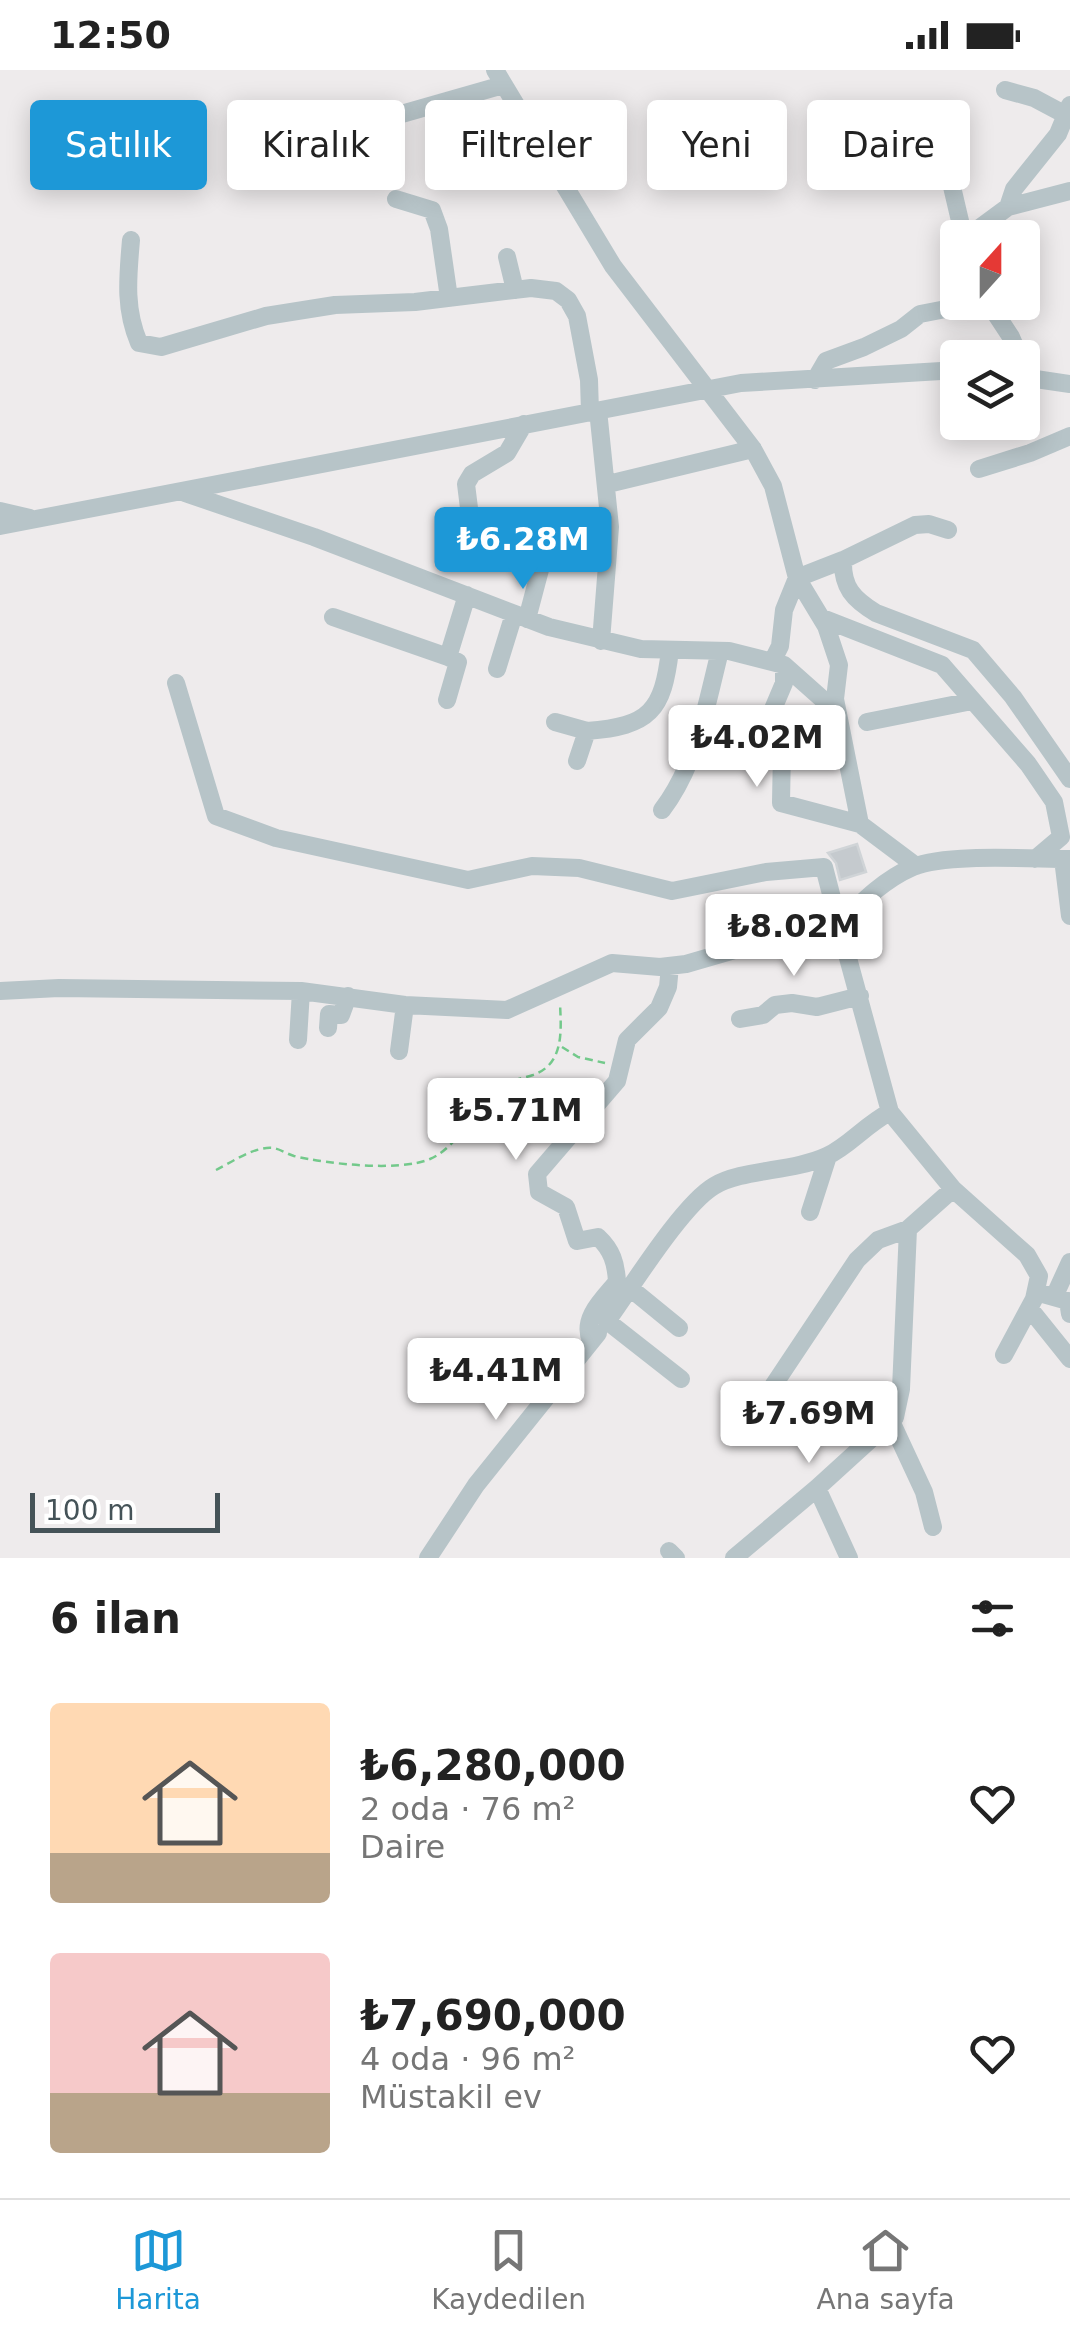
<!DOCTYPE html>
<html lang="tr">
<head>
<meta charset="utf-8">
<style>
  :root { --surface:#fff; --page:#f6f6f6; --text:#222; --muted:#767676; --line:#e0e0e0; --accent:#1d98d7 }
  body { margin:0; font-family:"DejaVu Sans",sans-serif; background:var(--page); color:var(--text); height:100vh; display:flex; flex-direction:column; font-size:38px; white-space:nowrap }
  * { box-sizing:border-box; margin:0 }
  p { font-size:32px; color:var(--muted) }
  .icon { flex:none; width:55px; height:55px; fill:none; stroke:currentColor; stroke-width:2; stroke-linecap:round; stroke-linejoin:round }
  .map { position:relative; height:1488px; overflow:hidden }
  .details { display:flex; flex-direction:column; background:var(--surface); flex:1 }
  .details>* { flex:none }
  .hud { position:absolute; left:30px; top:30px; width:1010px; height:90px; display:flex; gap:20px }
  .needle { width:65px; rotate:21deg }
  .buttons { position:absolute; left:940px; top:150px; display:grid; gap:20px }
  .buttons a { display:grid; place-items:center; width:100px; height:100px; border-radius:10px; background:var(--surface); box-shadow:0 5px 25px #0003; font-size:50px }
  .scale { position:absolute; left:30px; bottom:25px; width:190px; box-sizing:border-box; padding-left:10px; border:5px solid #455358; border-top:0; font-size:28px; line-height:35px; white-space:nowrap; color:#455358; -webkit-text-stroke:8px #fff; paint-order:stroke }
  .price { position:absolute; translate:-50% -85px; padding:0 22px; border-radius:10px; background:#fff; color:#222; font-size:32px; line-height:65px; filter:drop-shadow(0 2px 5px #0008) }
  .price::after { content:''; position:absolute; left:50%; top:60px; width:30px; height:22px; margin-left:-15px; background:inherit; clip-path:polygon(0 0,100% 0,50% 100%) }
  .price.on { background:var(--accent); color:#fff }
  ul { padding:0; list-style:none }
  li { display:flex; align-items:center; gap:30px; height:250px; padding:0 50px }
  li span { display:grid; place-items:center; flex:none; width:280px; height:200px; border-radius:10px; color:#555 }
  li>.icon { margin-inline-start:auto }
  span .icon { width:120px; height:120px; fill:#fffc; stroke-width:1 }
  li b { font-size:42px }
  h2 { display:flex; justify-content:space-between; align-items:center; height:120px; padding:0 50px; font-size:42px }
  .pill { padding:0 35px; border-radius:10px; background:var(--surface); box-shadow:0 5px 25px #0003; font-size:35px; line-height:90px }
  .pill.on { background:var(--accent); color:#fff }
  .status { display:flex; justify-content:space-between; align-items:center; height:70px; padding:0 50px; background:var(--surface); direction:ltr }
  .status svg { height:28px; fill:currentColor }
  .tabs { display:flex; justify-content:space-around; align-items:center; height:140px; border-top:2px solid var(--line); background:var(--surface); font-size:28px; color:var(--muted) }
  .tabs a { display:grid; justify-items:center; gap:5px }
  .tabs .on { color:var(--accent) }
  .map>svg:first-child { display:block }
  .building { fill:#c5cace; stroke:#d0d4d7; stroke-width:2.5 }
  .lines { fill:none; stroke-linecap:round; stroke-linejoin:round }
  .path { stroke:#73c98b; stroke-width:2.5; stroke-dasharray:8 5; stroke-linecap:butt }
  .minor { stroke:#b7c4c8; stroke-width:18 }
</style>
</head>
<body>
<div class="status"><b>12:50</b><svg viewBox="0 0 49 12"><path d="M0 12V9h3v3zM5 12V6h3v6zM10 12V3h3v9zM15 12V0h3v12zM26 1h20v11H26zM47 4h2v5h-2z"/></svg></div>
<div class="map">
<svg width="1070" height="1488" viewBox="0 0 1070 1488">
  <rect width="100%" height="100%" fill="#eeebec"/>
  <!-- building -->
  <path class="building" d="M857 774 866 802 840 810 836 793 828 783Z"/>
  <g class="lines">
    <!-- path -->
    <path class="path" d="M562 977 578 987 605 993
      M216 1100C232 1092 255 1076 273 1078 280 1079 287 1084 294 1086 328 1094 399 1102 430 1089 460 1076 473 1038 499 1019 510 1010 520 1009 533 1005 565 994 561 959 560 933"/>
    <!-- minor -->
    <path class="minor" d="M495 0 613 196 753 379 773 416 797 508 826 556 839 595 835 629 860 754
      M1005 20 1034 28 1066 45
      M264 71C294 56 310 69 342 61L503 15
      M949 104 964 168
      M396 129 432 140 439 159 449 228
      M1008 137 1014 119 1058 64 1070 35
      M966 168 1008 137 1070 121
      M131 170C128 206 124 238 139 273L161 277 266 246 335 235 415 232 531 218 556 221 568 230 577 246 589 310 590 342
      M507 187 515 220
      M988 232 1011 267 1020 288
      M1022 307 1070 314
      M815 310 826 291 864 277 901 259 920 244 982 232
      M598 340 610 457 601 571
      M979 399 1030 383 1070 366
      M608 414 753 379
      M185 423 314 467 549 557 641 579 729 581 784 595 838 643
      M0 441 30 448
      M0 456 741 313 958 300
      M472 462 466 414 472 404 507 383 524 354
      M843 490C842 517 853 529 876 543L973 580 1013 627 1070 709
      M333 547 448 587
      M822 548 942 595 1028 694 1054 732 1061 767 1035 789
      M527 549 541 496
      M773 590 780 576 784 540 797 508 843 490 915 455 929 454 948 460
      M784 595V613L773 639 782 679 781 733 860 754 916 796
      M497 599 514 544
      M176 613 216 746 276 768 468 810 532 796 579 798 672 821 766 802 824 797 839 855
      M447 630 458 592 448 587 467 525
      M555 652 587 661
      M867 652 972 631
      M577 691 587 661C650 656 663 641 670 580
      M662 740C697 694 706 636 720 581
      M1063 789 1070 846
      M839 855C862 832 883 810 913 797 947 783 1031 789 1070 789
      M0 921 59 918 301 921 405 935 507 940 612 893 660 897 686 894 755 874 839 855 890 1042
      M740 949 763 945 775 935 792 933 817 937 860 926
      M328 958 329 944 341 945 348 926
      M298 970 301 921
      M399 981 405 935
      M810 1142 828 1086
      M630 1218 679 1258
      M1036 1222 1068 1231 1070 1244
      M1054 1227 1070 1192
      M1030 1239 1070 1289
      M591 1271C581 1248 603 1229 617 1212 616 1193 612 1180 598 1167L577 1171 566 1137 539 1122 537 1104 617 1011 627 970 659 938 668 917 670 896
      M681 1309 607 1251C631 1218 682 1135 714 1116 742 1099 793 1102 827 1086 849 1076 865 1055 890 1042L953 1119
      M765 1328 857 1190 878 1170 908 1159
      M891 1351 924 1422 933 1457
      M817 1418 895 1347 901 1319 908 1159 953 1119 1027 1185 1039 1206 1034 1229 1004 1285
      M669 1481 676 1488
      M428 1488 476 1415 598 1263
      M734 1488 817 1418 849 1488"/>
  </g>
</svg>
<div class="buttons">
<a><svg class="needle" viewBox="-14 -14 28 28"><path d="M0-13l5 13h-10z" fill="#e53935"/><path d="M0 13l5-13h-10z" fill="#767676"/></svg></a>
<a><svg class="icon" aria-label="layers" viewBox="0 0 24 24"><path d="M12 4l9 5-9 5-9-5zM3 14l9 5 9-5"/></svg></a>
</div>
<div class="scale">100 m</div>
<b class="price on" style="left:523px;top:522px">₺6.28M</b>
<b class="price" style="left:757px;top:720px">₺4.02M</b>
<b class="price" style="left:794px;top:909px">₺8.02M</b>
<b class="price" style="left:516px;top:1093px">₺5.71M</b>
<b class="price" style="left:496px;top:1353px">₺4.41M</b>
<b class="price" style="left:809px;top:1396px">₺7.69M</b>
<div class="hud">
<a class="pill on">Satılık</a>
<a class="pill">Kiralık</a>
<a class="pill">Filtreler</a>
<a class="pill">Yeni</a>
<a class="pill">Daire</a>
</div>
</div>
<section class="details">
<h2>6 ilan<svg class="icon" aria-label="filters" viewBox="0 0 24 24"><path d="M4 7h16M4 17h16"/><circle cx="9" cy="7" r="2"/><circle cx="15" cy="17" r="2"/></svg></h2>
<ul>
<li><span style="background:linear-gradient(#ffd9b3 75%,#b9a48a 0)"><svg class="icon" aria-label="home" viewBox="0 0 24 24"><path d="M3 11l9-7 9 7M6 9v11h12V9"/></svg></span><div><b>₺6,280,000</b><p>2 oda · 76 m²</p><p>Daire</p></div><svg class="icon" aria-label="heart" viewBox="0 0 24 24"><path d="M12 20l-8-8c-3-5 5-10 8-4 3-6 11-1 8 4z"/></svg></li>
<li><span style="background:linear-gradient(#f6c9c9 70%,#b9a48a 0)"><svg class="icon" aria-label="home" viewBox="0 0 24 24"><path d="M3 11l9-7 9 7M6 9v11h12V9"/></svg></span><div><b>₺7,690,000</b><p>4 oda · 96 m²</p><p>Müstakil ev</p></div><svg class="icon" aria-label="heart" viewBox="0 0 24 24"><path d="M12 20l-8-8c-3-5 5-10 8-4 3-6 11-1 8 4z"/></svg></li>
</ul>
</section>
<nav class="tabs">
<a class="on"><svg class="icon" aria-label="map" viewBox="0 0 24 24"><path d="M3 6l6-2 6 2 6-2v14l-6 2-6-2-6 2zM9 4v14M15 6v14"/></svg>Harita</a>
<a><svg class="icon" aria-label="saved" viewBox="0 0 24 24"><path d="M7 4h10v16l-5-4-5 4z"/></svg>Kaydedilen</a>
<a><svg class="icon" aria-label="home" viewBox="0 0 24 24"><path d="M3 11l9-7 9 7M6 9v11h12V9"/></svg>Ana sayfa</a>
</nav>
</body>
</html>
